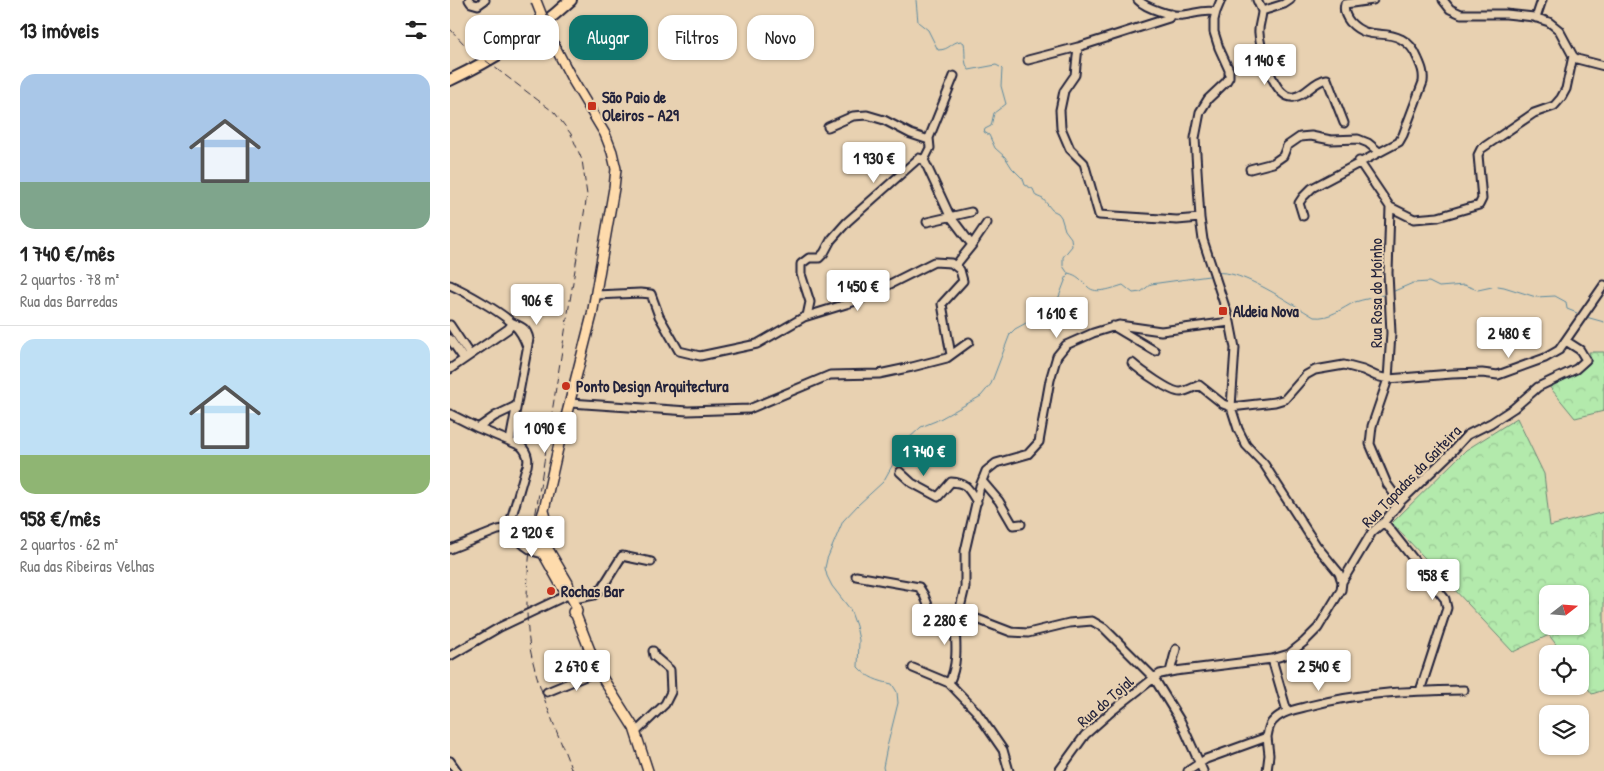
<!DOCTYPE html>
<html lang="pt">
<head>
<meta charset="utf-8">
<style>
  :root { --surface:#fff; --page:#f2f2f2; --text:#222; --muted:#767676; --line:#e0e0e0; --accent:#0f766e }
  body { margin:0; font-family:"Patrick Hand",sans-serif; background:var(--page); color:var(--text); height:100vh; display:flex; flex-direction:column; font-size:19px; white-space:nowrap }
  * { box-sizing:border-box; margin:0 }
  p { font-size:16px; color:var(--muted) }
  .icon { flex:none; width:28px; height:28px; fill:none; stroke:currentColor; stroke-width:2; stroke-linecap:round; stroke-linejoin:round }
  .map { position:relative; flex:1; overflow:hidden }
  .sheet { display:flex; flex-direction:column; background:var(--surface); width:450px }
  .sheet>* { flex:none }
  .banner { position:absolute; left:15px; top:15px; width:475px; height:45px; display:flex; gap:10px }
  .needle { width:32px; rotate:73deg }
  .buttons { position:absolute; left:1089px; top:585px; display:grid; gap:10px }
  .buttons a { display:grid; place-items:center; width:50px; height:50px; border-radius:10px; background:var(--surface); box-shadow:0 1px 4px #0004; font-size:25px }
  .price { position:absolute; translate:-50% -42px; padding:0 11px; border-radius:5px; background:#fff; color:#222; font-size:16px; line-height:32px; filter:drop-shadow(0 1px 2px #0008) }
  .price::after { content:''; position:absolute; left:50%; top:30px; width:15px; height:11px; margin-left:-8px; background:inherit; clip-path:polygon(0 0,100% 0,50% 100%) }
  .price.current { background:var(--accent); color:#fff }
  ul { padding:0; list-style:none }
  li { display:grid; align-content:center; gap:10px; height:265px; padding:0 20px }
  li+li { border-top:1px solid var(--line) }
  li span { display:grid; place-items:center; height:155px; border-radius:15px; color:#555 }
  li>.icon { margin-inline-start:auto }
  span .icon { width:90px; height:90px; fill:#fffc; stroke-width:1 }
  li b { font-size:21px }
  h2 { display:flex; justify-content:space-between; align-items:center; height:60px; padding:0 20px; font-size:21px }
  .pill { padding:0 18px; border-radius:15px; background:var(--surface); box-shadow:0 1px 4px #0004; font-size:18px; line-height:45px }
  .pill.current { background:var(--accent); color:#fff }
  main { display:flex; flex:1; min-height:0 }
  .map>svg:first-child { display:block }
  .forest { fill:url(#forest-crowns); stroke:#6a8674; fill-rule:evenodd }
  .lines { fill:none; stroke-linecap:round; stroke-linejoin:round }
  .stream { stroke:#5c8aa0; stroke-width:1 }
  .minor-casing { stroke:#22223b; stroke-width:11 }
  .major-casing { stroke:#22223b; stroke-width:12 }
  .highway-casing { stroke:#22223b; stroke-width:14 }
  .minor { stroke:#e8d1b1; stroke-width:7 }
  .major { stroke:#fedbac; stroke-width:9 }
  .highway { stroke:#fedbac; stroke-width:10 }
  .rail { stroke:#22223b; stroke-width:1; stroke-dasharray:8 4; stroke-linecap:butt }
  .major-bridge-casing { stroke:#22223b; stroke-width:12; stroke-linecap:butt }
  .major-bridge { stroke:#fedbac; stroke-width:9 }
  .poi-dot { fill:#c8321e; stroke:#e8d1b1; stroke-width:2 }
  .labels { text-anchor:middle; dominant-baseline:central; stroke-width:4; stroke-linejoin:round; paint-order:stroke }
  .poi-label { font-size:16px; font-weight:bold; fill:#22223b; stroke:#e8d1b1; text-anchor:start }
  .street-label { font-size:16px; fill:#22223b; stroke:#e8d1b1 }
</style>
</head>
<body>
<main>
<section class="sheet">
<h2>13 imóveis<svg class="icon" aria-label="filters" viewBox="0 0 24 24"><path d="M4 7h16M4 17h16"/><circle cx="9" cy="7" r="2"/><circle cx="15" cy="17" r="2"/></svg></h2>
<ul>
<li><span style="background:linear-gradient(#a9c7e8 70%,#7fa58c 0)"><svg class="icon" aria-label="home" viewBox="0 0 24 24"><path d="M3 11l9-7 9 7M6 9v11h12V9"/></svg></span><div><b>1 740 €/mês</b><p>2 quartos · 78 m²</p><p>Rua das Barredas</p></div></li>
<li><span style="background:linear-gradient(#bfe0f5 75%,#8fb573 0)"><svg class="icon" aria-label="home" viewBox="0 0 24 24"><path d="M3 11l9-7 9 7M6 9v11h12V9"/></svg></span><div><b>958 €/mês</b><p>2 quartos · 62 m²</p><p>Rua das Ribeiras Velhas</p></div></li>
</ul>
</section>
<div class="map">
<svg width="1154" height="771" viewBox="0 0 1154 771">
  <defs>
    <pattern id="forest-crowns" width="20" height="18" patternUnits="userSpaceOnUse" patternTransform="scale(1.25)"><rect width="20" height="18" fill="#b3eaac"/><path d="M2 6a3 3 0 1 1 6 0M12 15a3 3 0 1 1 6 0" fill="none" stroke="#9ac895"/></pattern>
  </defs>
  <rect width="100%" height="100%" fill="#e8d1b1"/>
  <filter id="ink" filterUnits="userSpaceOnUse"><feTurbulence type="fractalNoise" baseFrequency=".02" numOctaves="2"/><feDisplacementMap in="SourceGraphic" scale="10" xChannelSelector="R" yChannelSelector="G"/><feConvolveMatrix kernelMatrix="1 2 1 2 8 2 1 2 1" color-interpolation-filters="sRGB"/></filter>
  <g filter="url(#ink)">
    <!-- forest -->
    <path class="forest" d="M1139 352H1154V411L1125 418 1098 385 1128 373 1141 362Z
      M1067 418 1094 474 1100 526 1154 512V690L1142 694 1130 677V654H1113L1099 635 1063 652 942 523 1016 450ZM1098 594H1130V626H1098Z"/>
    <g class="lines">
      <!-- stream -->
      <path class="stream" d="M466 0 468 22 478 30 488 50C500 50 501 42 511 41L514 43C516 52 513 63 519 70L546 65 550 67 552 69 551 86 556 104 544 113 541 126 535 129 534 132 539 135 545 148 555 157 562 168 573 179 575 185 583 189 586 196 593 199 602 210 608 213 611 217 615 230 621 238 622 246 613 257V266L617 272
        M618 273C628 275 631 280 638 287 646 295 663 288 673 285L683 293 691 292 701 284 759 276
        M766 273C790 268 843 305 864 317 880 319 892 308 905 302 914 299 924 298 933 295
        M1048 286 1054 287 1086 297 1105 296 1116 302 1117 309 1127 313
        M942 292 963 283 979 282 989 287 1014 285 1028 290 1042 287
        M1136 317 1154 322
        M434 771 433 767 437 747 448 703 447 692 442 684C428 681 418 678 408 667L409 640 406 626 400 609 382 586 377 576 375 568 377 559 393 521 408 505 433 482 456 441 471 427 488 420 531 396 541 384 560 334 565 329 589 316 596 306 607 302 618 273"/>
      <defs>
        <path id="minor" d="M19 0 21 3 28 5 35 0
          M688 0C696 8 722 17 733 15 744 14 755 9 766 12
          M807 0 812 11
          M993 0 1000 9 1011 14H1056L1084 17 1099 22 1109 30 1123 56 1127 59 1154 66
          M895 4 923 0
          M812 11C812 18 808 26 809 33 810 48 824 100 844 97 857 95 863 81 877 79L894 123
          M812 11 834 4 840 0
          M1086 18 1092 0
          M628 47 625 75 614 91 610 110 611 128 620 149 634 163 649 215 727 220 750 218
          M578 60 628 47 719 18 721 14
          M378 127 403 116 417 115 434 120 461 134 479 140
          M474 160 480 148 479 138 504 76
          M909 161 940 207 964 219 988 217 1029 205 1032 199 1028 155 1031 149 1084 113 1104 106 1111 98 1116 89 1123 56
          M800 169 823 163 833 156 837 146 850 137 861 136 881 140 908 139 918 143 929 152
          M940 207 938 273 941 333 938 379 922 426 920 444 937 484 950 502
          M853 216 849 203 853 197 862 188 949 142 953 135 973 82C974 73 972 68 968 59 965 51 959 43 951 39 933 29 918 41 900 22 896 17 893 11 895 4
          M477 222 521 212
          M505 266 522 245 537 223
          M0 285C14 291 53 313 63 324 70 330 74 338 77 347
          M146 295 190 293 201 294 209 316 229 351 250 356 307 344 354 317 406 301 484 262 501 263 510 270 513 281 492 304 501 355
          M357 316 360 302 351 274V264L359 258H369L374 253 381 240 397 222 469 158 474 160 500 216 522 245
          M0 325 20 355
          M663 326 705 351
          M0 339 14 359
          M682 363C690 370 721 393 731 392 737 391 744 387 749 385L773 404 781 407 825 402 835 399 856 375 865 370 894 365 913 370 926 376 938 379 1002 374 1032 373 1048 375 1095 358 1109 350 1154 285
          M0 369 58 329 63 323
          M120 403 238 411 299 409 380 375 429 374 462 367 497 358 519 342
          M0 414 28 428 71 446C78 453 80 462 75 471L60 523V528
          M28 428 45 416 66 406
          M60 441 79 339C77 329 73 327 63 323
          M450 472 462 483 488 497 501 482C517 483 518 488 527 502
          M532 481 549 501 563 525 571 524
          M934 522 995 599 997 608 970 691
          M60 528C65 539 83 556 96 553
          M0 549 48 530 60 528
          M406 576 469 587 474 595 480 610 509 612 561 632 578 633 619 623 642 621 654 628 704 678 731 722 753 771
          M892 582 922 532 934 522 950 502 999 455 1017 435 1041 423 1064 408 1088 387 1126 369 1136 360 1130 350 1116 341
          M509 612 515 587V551L530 486 536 471 546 463 578 454 589 442 600 380 607 356 616 345 643 333 669 325 711 331 780 322
          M0 656 50 627 113 597 120 595 129 598 144 595 152 588 172 556 201 562
          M822 659 837 711
          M463 668 499 683 526 711 553 750 559 771
          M720 672 726 649
          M499 683C510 661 505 636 504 612
          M97 692 148 671
          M186 732 215 704 221 692 220 670 204 656 203 651
          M0 761 7 771
          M609 771 635 735 662 711 704 678 710 674 725 671 822 659 839 654 854 642 868 628 891 590 892 582 889 573 866 545 814 464 796 445 788 429 781 407 785 348 780 322 753 240 750 218 745 138 750 112 758 99 776 82 779 77V70L769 48 764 32V20L766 12 771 0
          M738 771 756 759 817 737C818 731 819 724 824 720 833 711 847 709 859 706 912 692 959 691 1014 690
          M817 771 819 755 817 737"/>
        <path id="major" d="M101 39 122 79 155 134 162 152 166 169 164 188 142 315 109 444 94 510 89 525 90 548 112 587 120 595 125 604 127 611 126 615
          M94 511C99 523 94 536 98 549L118 583 120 594
          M123 612 126 615 148 671 184 728 198 771"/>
        <path id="highway" d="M0 80C45 59 85 33 121 0"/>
      </defs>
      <!-- minor casing -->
      <use href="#minor" class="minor-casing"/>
      <!-- major casing -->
      <use href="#major" class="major-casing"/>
      <!-- highway casing -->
      <use href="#highway" class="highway-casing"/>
      <!-- minor -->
      <use href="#minor" class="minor"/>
      <!-- major -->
      <use href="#major" class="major"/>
      <!-- highway -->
      <use href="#highway" class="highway"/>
      <!-- rail -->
      <path class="rail" d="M0 29 15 45 105 113 121 134 132 160 137 195 80 549C77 582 75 615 80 648 87 687 108 733 122 771"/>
      <defs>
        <path id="major-bridge" d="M86 1 101 39"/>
      </defs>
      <!-- major-bridge casing -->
      <use href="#major-bridge" class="major-bridge-casing"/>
      <!-- major-bridge -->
      <use href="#major-bridge" class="major-bridge"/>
    </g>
  </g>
  <!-- markers -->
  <g class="poi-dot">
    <rect x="137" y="101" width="10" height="10" rx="2.5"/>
    <rect x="768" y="306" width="10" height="10" rx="2.5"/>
    <circle cx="116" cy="386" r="5"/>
    <circle cx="101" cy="591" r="5"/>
  </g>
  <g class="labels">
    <!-- poi labels -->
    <g class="poi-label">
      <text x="152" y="97">São Paio de<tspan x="152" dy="18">Oleiros - A29</tspan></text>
      <text x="783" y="311">Aldeia Nova</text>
      <text x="126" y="386">Ponto Design Arquitectura</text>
      <text x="111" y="591">Rochas Bar</text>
    </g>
    <!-- street labels -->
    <g class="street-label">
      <text transform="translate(926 293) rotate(-90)">Rua Rosa do Moínho</text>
      <text transform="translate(961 476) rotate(-46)">Rua Tapadas da Gaiteira</text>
      <text transform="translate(655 701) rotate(-41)">Rua do Tojal</text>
    </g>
  </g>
</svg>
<div class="buttons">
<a><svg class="needle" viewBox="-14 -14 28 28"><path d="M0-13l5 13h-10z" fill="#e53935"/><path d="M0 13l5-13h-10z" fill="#767676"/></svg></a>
<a><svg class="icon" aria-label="locate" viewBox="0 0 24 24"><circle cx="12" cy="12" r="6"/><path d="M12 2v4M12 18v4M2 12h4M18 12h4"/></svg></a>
<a><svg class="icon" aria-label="layers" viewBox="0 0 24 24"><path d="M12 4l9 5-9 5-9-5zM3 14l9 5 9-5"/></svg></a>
</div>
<b class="price" style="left:815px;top:86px">1 140 €</b>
<b class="price" style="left:424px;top:184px">1 930 €</b>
<b class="price" style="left:408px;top:312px">1 450 €</b>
<b class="price" style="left:87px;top:326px">906 €</b>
<b class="price" style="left:607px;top:339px">1 610 €</b>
<b class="price" style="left:1059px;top:359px">2 480 €</b>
<b class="price" style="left:95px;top:454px">1 090 €</b>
<b class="price current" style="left:474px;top:477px">1 740 €</b>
<b class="price" style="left:82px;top:558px">2 920 €</b>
<b class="price" style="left:983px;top:601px">958 €</b>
<b class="price" style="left:495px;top:646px">2 280 €</b>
<b class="price" style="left:127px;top:692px">2 670 €</b>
<b class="price" style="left:869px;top:692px">2 540 €</b>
<div class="banner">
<a class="pill">Comprar</a>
<a class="pill current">Alugar</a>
<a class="pill">Filtros</a>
<a class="pill">Novo</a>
</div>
</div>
</main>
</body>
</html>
